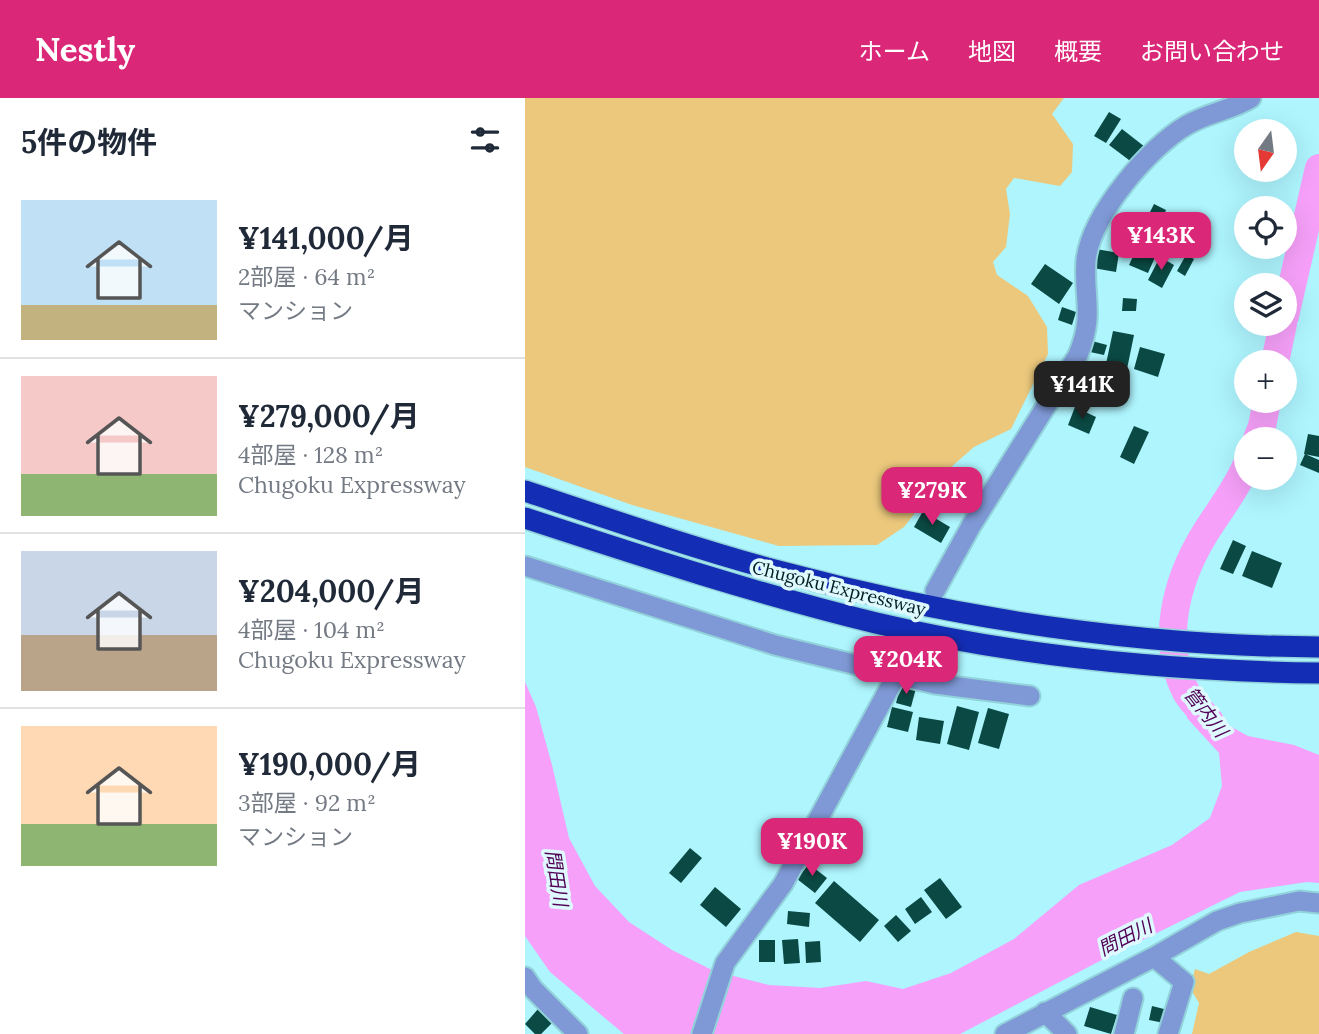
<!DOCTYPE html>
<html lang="ja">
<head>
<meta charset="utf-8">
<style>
  :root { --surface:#fff; --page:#f2f2f3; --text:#1f2937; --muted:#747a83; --line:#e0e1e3; --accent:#db2777 }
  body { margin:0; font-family:Lora,"Noto Sans JP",serif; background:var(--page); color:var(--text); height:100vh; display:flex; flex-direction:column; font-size:26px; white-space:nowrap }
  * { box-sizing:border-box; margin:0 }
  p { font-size:23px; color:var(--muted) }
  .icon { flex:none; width:38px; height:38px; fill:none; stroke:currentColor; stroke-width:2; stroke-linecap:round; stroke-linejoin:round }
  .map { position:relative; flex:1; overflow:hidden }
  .panel { display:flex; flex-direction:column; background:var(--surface); width:525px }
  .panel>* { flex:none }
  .needle { width:46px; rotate:194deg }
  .buttons { position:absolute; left:709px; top:21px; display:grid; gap:14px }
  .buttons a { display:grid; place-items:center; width:63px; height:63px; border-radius:50%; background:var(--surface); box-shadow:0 7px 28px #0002; font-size:35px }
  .price { position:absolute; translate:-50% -60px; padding:0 16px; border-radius:14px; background:var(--accent); color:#fff; font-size:23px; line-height:46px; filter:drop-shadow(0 2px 4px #0008) }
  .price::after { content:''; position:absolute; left:50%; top:42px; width:21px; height:16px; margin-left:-10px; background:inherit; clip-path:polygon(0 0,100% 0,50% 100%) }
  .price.selected { background:#222; color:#fff }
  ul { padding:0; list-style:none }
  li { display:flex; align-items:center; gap:21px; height:175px; padding:0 21px }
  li+li { border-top:2px solid var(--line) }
  li span { display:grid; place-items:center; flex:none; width:196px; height:140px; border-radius:0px; color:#555 }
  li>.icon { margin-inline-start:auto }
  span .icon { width:84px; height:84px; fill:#fffc; stroke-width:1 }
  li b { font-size:30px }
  h2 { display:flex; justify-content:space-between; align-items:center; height:84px; padding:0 21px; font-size:30px }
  header { display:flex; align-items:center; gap:42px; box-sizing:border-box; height:98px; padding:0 35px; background:var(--accent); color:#fff }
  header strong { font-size:33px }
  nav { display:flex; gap:38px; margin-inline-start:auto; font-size:24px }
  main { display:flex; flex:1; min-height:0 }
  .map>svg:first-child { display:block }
  .green { fill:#ebc87c }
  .water { fill:#f6a0f9 }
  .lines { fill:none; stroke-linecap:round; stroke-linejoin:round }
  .river { stroke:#f6a0f9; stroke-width:28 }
  .building { fill:#0b4a44 }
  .minor-casing { stroke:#92d2db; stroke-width:23 }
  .highway-casing { stroke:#92d2db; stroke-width:24 }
  .minor { stroke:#7f99d6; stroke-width:19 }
  .highway { stroke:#132db4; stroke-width:21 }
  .labels { text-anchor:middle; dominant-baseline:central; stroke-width:7; stroke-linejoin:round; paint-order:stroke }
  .street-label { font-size:18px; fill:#001d21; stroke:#dffafe }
  .water-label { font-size:19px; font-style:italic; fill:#510055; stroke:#dffafe }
</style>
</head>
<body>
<header>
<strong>Nestly</strong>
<nav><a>ホーム</a><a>地図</a><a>概要</a><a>お問い合わせ</a></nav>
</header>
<main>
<section class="panel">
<h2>5件の物件<svg class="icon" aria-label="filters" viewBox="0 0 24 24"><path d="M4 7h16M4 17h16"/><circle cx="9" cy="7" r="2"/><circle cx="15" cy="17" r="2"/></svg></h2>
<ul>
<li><span style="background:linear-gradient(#bfe0f5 75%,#c2b280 0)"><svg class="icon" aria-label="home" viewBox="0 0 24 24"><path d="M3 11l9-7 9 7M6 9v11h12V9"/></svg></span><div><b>¥141,000/月</b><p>2部屋 · 64 m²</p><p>マンション</p></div></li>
<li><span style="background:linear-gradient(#f6c9c9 70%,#8fb573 0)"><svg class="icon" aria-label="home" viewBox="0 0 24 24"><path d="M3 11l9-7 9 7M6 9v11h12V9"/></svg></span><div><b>¥279,000/月</b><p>4部屋 · 128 m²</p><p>Chugoku Expressway</p></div></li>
<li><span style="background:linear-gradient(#c9d6e8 60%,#b9a48a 0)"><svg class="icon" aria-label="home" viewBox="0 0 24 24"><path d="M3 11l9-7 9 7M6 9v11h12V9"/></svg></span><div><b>¥204,000/月</b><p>4部屋 · 104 m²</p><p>Chugoku Expressway</p></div></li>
<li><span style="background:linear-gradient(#ffd9b3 70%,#8fb573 0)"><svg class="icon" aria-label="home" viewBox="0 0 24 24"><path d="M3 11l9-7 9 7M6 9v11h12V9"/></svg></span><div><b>¥190,000/月</b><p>3部屋 · 92 m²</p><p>マンション</p></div></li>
</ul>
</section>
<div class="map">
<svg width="794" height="936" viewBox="0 0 794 936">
  <rect width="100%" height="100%" fill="#aef5fe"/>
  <!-- green -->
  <path class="green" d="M0 0H539L527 16 548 46 547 74 535 88 489 80 481 91 485 116 481 149 468 164 472 177 503 198 522 229 523 256 486 331 449 349 425 370 379 429 352 447 254 448 107 407 0 369Z
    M771 834 794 838V936H667L674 905 665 890 670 871 684 876 724 854Z"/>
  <!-- water -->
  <path class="water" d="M0 584 11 609 27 667 44 740 70 788 104 824 147 852 189 873 244 887 295 890 341 883 378 891 426 875 489 841 554 787 647 747 685 720 697 688 694 655 662 620V596L690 620 723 638 769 647 794 657V785L782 784 715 794 573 864 435 936H99L25 874 0 838Z"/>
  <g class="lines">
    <!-- river -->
    <path class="river" d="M760 218 794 70
      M750 264 758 226
      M732 341 737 328 742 303
      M685 623C678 614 667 605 661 594 635 544 651 483 679 437 693 414 711 392 721 368"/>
  </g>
  <!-- building -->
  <path class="building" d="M584 14 596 21 581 45 569 38Z
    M597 31 620 49 608 65 584 47Z
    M629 106 641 112 635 126 622 120Z
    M648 118 674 129 666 148 640 137Z
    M613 148 631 157 623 175 604 167Z
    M571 151 594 155 591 174 568 170Z
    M661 157 669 161 660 178 652 173Z
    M635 159 649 167 637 190 623 182Z
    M520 166 548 185 534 206 506 186Z
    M598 200 612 201 611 213H597Z
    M537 209 551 214 547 227 533 222Z
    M588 233 609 237 602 271 581 266Z
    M567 243 582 247 579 257 565 254Z
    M615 249 640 256 633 279 609 271Z
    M550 309 571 319 564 336 543 327Z
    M609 328 624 334 609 366 595 359Z
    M783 336 794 338V359L779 356Z
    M780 356 794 362V375L775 367Z
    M445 380 456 387 451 395 440 389Z
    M421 384 451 401 443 417 412 400Z
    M398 413 425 429 416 445 389 429Z
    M708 442 721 448 708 476 695 471Z
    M727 453 757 465 747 490 717 478Z
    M376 586 391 590 386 609 371 605Z
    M432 608 454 614 444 652 422 646Z
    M367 609 388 614 383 634 362 629Z
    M463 610 484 616 474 651 453 645Z
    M394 619 419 623 415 646 391 642Z
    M165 750 177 760 156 785 144 775Z
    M284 766 302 780 290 795 272 781Z
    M415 780 437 809 421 821 399 792Z
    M309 783 354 822 335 844 290 805Z
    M190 789 216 811 201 829 175 807Z
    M396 799 407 814 390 826 380 811Z
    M263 813 285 815 284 829 262 826Z
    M371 817 386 833 373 844 359 828Z
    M273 841 275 865 259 866 257 842Z
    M234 842H250V864H234Z
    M295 843 296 864 281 865 280 844Z
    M627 908 643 912 639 925 624 922Z
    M565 909 592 917 586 936 559 928Z
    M13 911 27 925 16 936H10L0 926Z"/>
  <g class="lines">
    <defs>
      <path id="minor" d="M0 468 250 547 410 586 505 598
        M410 493 446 428 553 257C570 216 558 200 561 162 566 117 624 49 662 27 682 15 707 12 726 0
        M629 859 659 884 643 936
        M0 879 8 891 53 936
        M520 914 542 936
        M177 936 200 865 258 786 372 576 383 552
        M480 936 629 859 692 823 715 815 774 803 794 805
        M599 936 608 900"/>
      <path id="highway" d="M0 393C84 421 168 450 253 473 429 520 612 548 794 549
        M0 420C116 458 232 496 351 525 496 559 646 573 794 575"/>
    </defs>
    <!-- minor casing -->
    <use href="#minor" class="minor-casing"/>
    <!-- highway casing -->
    <use href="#highway" class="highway-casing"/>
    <!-- minor -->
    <use href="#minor" class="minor"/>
    <!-- highway -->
    <use href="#highway" class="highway"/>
  </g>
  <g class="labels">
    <!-- street labels -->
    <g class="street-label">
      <text transform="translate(314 490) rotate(14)">Chugoku Expressway</text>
    </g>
    <!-- water labels -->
    <g class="water-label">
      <text transform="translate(681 614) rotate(52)">管内川</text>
      <text transform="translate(32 780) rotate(81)">問田川</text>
      <text transform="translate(600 839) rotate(-27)">問田川</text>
    </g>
  </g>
</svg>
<div class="buttons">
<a><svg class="needle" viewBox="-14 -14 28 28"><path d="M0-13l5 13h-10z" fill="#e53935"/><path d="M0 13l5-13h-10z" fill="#747a83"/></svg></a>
<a><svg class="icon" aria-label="locate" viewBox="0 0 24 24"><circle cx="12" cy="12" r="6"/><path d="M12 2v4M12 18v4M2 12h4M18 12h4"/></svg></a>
<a><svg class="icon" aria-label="layers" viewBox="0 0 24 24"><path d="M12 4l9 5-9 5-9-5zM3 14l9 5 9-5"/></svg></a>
<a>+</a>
<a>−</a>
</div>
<b class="price" style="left:636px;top:174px">¥143K</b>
<b class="price selected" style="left:557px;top:323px">¥141K</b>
<b class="price" style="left:407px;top:429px">¥279K</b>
<b class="price" style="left:381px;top:598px">¥204K</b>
<b class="price" style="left:287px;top:780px">¥190K</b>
</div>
</main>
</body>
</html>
